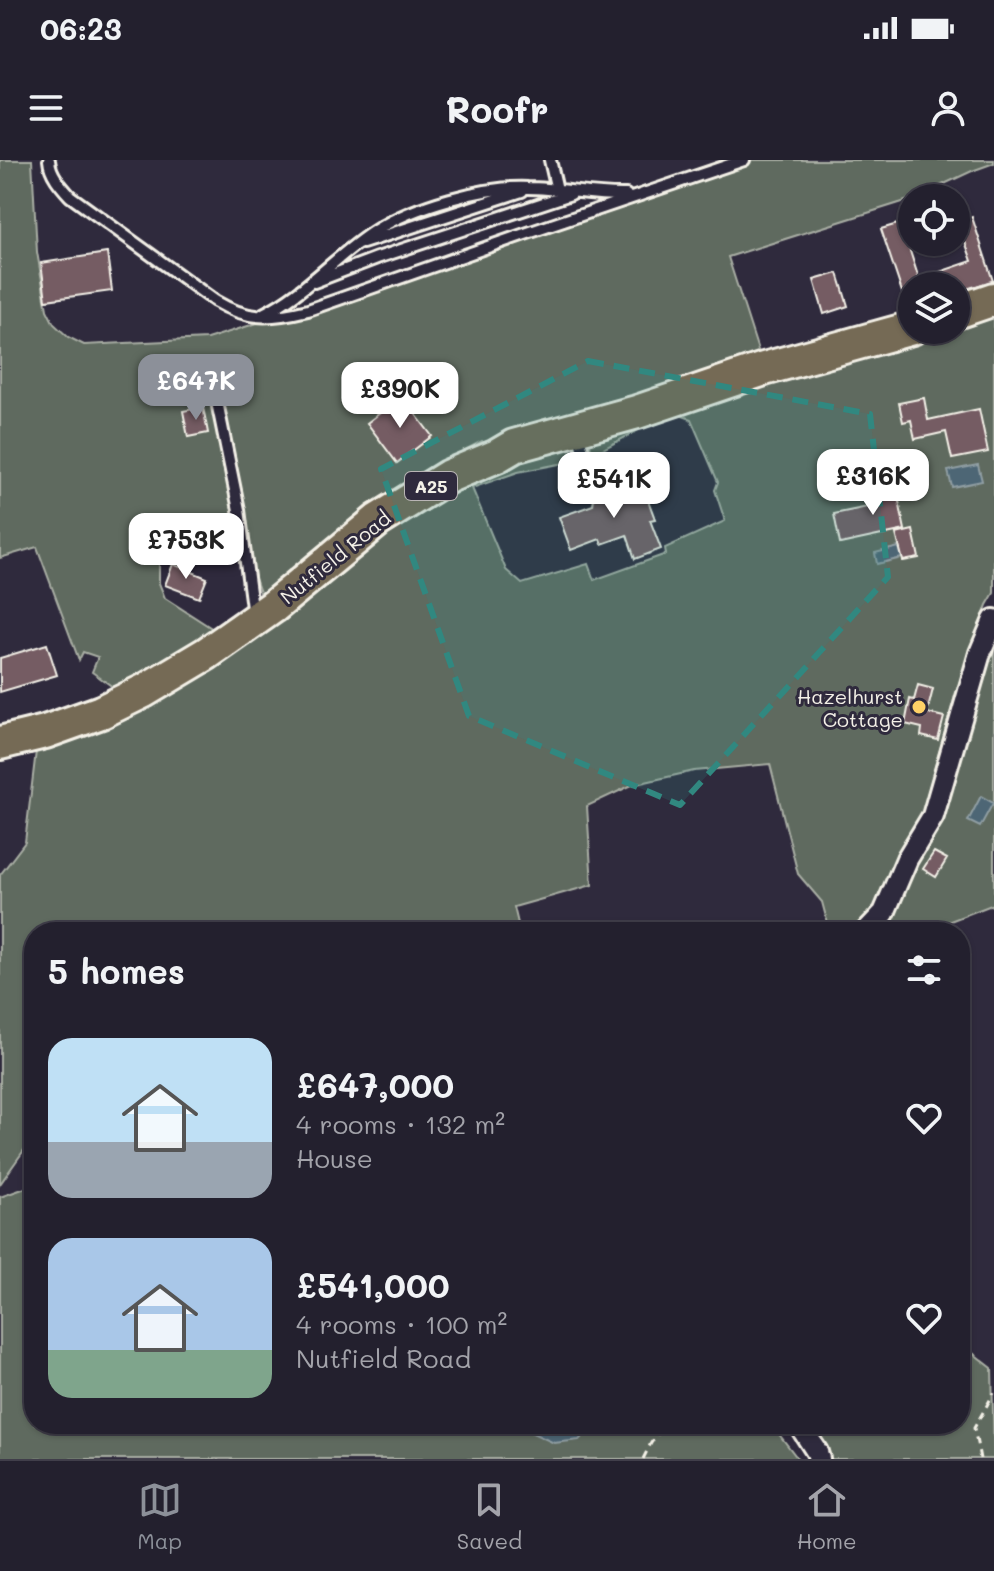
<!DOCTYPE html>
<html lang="en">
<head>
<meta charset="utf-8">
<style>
  :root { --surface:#23202e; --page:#2f2d3a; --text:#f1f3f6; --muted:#a3a3aa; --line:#403e4a; --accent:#8c9099 }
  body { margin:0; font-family:Mali,sans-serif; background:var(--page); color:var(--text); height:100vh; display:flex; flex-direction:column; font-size:30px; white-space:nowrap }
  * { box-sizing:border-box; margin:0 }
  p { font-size:26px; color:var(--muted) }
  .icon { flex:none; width:44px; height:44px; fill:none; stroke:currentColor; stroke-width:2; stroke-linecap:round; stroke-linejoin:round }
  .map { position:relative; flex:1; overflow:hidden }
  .panel { position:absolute; left:24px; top:762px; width:946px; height:512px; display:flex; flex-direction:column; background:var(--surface); border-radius:32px; box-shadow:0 2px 6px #0004,0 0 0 2px var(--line) }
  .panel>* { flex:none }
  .buttons { position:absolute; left:898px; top:24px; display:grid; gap:16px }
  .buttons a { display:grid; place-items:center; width:72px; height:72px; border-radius:50%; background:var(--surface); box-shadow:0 2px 6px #0004,0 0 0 2px var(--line); font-size:40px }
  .price { position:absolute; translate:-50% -68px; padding:0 18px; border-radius:16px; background:#fff; color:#222; font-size:26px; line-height:52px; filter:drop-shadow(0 2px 4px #0008) }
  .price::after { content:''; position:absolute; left:50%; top:48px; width:24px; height:18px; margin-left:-12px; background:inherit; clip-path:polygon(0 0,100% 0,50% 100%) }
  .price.current { background:var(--accent); color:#fff }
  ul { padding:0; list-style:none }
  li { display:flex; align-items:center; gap:24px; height:200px; padding:0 24px }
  li span { display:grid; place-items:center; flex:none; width:224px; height:160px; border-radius:24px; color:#555 }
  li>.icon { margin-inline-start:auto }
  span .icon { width:96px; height:96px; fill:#fffc; stroke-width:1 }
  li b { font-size:34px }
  h2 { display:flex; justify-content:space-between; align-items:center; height:96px; padding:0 24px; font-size:34px }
  .status { display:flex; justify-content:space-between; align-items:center; height:56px; padding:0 40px; background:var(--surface); direction:ltr }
  .status svg { height:22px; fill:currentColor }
  header { display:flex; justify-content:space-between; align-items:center; height:104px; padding:0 24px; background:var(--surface); font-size:36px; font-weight:700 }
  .dock { display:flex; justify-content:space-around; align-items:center; height:112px; border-top:2px solid var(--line); background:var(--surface); font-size:22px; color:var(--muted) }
  .dock a { display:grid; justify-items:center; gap:4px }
  .dock .current { color:var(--accent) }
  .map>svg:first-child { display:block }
  .green { fill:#5e6a5f; stroke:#a9aea4; stroke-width:2 }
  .water { fill:#4d6675; stroke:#909ea3; stroke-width:2 }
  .building { fill:#745c64; stroke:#f4f1e8; stroke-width:2 }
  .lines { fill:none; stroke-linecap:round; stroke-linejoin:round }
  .lane-casing { stroke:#f4f1e8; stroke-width:16 }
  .street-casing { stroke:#f4f1e8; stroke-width:26 }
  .primary-casing { stroke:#f4f1e8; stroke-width:38 }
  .path { stroke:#f4f1e8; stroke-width:3; stroke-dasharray:8 6; stroke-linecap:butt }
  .lane { stroke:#2f2a3d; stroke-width:10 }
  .street { stroke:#2f2a3d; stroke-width:20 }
  .primary { stroke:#756a55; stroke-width:32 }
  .marked { fill:#318880; fill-opacity:0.2; stroke:#318880; stroke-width:6; stroke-dasharray:16 10; stroke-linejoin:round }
  .poi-dot { fill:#ffd166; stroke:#2f2a3d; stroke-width:3 }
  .labels { text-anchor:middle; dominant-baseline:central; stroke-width:6; stroke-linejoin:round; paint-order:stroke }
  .shield { fill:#2f2a3d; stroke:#b9b5b5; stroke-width:2 }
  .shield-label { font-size:18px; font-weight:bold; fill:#f4f1e8 }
  .street-label { font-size:20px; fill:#f4f1e8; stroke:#2f2a3d }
  .poi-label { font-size:20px; fill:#f4f1e8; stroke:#2f2a3d; text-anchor:end }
</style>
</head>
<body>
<div class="status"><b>06:23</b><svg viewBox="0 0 49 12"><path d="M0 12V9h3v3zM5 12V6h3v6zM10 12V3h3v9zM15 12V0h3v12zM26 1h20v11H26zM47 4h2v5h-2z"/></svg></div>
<header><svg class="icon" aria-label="menu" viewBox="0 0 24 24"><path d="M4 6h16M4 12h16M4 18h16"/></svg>Roofr<svg class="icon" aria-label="person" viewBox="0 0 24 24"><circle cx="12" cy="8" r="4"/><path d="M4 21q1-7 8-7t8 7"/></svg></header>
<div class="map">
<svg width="994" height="1299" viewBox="0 0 994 1299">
  <rect width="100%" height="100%" fill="#2f2a3d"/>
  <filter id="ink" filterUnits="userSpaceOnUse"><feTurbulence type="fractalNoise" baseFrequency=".0125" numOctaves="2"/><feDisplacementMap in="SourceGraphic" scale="16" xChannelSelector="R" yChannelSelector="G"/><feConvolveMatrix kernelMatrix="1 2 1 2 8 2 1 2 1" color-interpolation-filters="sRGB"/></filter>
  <g filter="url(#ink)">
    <!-- green -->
    <path class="green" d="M0 0H32L37 92 47 150 54 164 68 177 84 185 207 179 396 119 745 0H994V3L972 11 912 39 728 97 764 209 497 296 482 281 422 312V324L262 438 242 382 229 377H207L169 388 159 402V423L165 438 213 469 151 509 113 527 92 512 98 497 83 492 79 500 37 387 0 398Z
      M994 149V433L987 445 956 532 921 657 878 745 854 772H830L822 742 798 714 770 604 694 611 632 625 587 646 592 725 514 747 520 772H34V976L0 1024V715L25 682 37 583 345 401 454 323 568 285 580 300 518 312 472 328 506 410 522 424 588 404 594 420 666 394 665 388 725 361 715 330 718 322 691 259 672 252 592 295 589 277 931 170H956V162Z
      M994 482V744L922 772H879L895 756 905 719 936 670 947 644 981 514Z
      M34 1025V1264H771L798 1299H0V1037Z
      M960 1183 992 1208 994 1299H829L816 1264H960Z"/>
    <!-- water -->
    <path class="water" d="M978 305 982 321 952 327 948 311Z
      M899 387 902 398 877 404 875 393Z
      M981 636 993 643 980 667 968 661Z
      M503 1264H595L579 1280 554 1283 524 1269Z"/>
    <!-- building -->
    <path class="building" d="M972 57 993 121 956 132V126H912V150H908L881 69 901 63 919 119 972 101 958 62Z
      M107 93 112 131 46 140 41 103Z
      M838 113 848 146 824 154 814 120Z
      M402 236 432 276 397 303 367 263Z
      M924 238 928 260 979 249 988 292 952 299 946 272 915 279 911 260 903 262 899 243Z
      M203 247 208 273 188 277 183 251Z
      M894 317 905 370 840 384 834 354 882 344 876 321Z
      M632 319 638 335 645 332 655 359 650 360 661 389 635 399 627 375 602 384 600 379 571 390 559 357 593 345 595 332Z
      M913 370 919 398 903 401 896 374Z
      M173 404 207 418 199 438 165 425Z
      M47 484 57 515 0 532V498Z
      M918 525 933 529 927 553 944 557 938 580 921 576 922 568 905 564 910 539 914 540Z
      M934 692 947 699 936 717 923 709Z"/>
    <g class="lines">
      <defs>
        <path id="lane" d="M49 0C50 14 61 26 70 36L215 141C248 161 271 159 308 150L522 75 744 0
          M550 0 557 30
          M363 83 522 31
          M314 122 377 98 571 34
          M263 154C306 133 336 95 376 70 414 46 483 26 528 28 561 28 594 36 626 35
          M214 227 239 350 253 455
          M577 271 585 297 591 311"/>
        <path id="street" d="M866 772 884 753 907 699 933 656 980 493 994 460
          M799 1264 817 1292 819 1299"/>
        <path id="primary" d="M956 152 994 139
          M0 583 45 572 101 552 144 531 206 494 273 447 378 360 449 316 497 296 514 286 637 252 764 209 912 168"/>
      </defs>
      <!-- lane casing -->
      <use href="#lane" class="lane-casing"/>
      <!-- street casing -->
      <use href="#street" class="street-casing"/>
      <!-- primary casing -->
      <use href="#primary" class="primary-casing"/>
      <!-- path -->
      <path class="path" d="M590 764 593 772
        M643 1299 651 1283 665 1264
        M980 1299 974 1268 994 1233"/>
      <!-- lane -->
      <use href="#lane" class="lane"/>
      <!-- street -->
      <use href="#street" class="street"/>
      <!-- primary -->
      <use href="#primary" class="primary"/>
    </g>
  </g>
  <!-- marked area -->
  <path class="marked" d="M588 201 870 254 888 417 680 645 469 556 381 309Z"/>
  <!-- markers -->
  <circle class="poi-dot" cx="919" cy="547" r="8"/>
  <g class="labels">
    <!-- shield labels -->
    <rect class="shield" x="405" y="312" width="52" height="28" rx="6"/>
    <g class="shield-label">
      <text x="431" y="326">A25</text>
    </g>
    <!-- street labels -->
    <g class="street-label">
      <text transform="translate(335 397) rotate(-39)">Nutfield Road</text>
    </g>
    <!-- poi labels -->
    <g class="poi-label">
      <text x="903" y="536">Hazelhurst<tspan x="903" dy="23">Cottage</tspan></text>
    </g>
  </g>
</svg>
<div class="buttons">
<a><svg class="icon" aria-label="locate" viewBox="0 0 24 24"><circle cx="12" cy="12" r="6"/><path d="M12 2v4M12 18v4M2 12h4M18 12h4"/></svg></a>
<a><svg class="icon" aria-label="layers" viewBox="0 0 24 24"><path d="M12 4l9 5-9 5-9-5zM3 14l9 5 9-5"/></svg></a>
</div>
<b class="price current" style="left:196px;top:262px">£647K</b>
<b class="price" style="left:400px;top:270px">£390K</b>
<b class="price" style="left:873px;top:357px">£316K</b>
<b class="price" style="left:614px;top:360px">£541K</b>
<b class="price" style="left:186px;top:421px">£753K</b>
<section class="panel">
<h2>5 homes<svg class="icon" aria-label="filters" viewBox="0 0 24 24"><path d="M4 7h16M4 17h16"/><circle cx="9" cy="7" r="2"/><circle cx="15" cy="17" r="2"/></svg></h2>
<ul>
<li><span style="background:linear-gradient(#bfe0f5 65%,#9aa5b1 0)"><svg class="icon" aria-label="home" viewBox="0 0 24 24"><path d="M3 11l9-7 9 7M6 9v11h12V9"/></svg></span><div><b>£647,000</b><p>4 rooms · 132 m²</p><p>House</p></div><svg class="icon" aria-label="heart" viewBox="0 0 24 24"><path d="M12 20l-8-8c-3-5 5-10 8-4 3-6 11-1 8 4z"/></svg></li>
<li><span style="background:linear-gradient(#a9c7e8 70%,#7fa58c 0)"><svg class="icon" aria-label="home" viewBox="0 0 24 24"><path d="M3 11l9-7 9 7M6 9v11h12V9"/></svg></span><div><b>£541,000</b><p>4 rooms · 100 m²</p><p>Nutfield Road</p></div><svg class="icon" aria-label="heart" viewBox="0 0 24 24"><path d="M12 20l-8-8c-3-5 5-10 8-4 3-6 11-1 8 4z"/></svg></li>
</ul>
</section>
</div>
<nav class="dock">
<a class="current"><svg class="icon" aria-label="map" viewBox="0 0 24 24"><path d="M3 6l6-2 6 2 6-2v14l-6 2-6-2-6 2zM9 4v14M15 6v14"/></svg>Map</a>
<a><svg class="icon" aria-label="saved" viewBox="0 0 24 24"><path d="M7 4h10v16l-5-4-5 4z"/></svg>Saved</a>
<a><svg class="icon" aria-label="home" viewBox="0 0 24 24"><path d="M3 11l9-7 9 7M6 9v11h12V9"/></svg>Home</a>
</nav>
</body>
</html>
